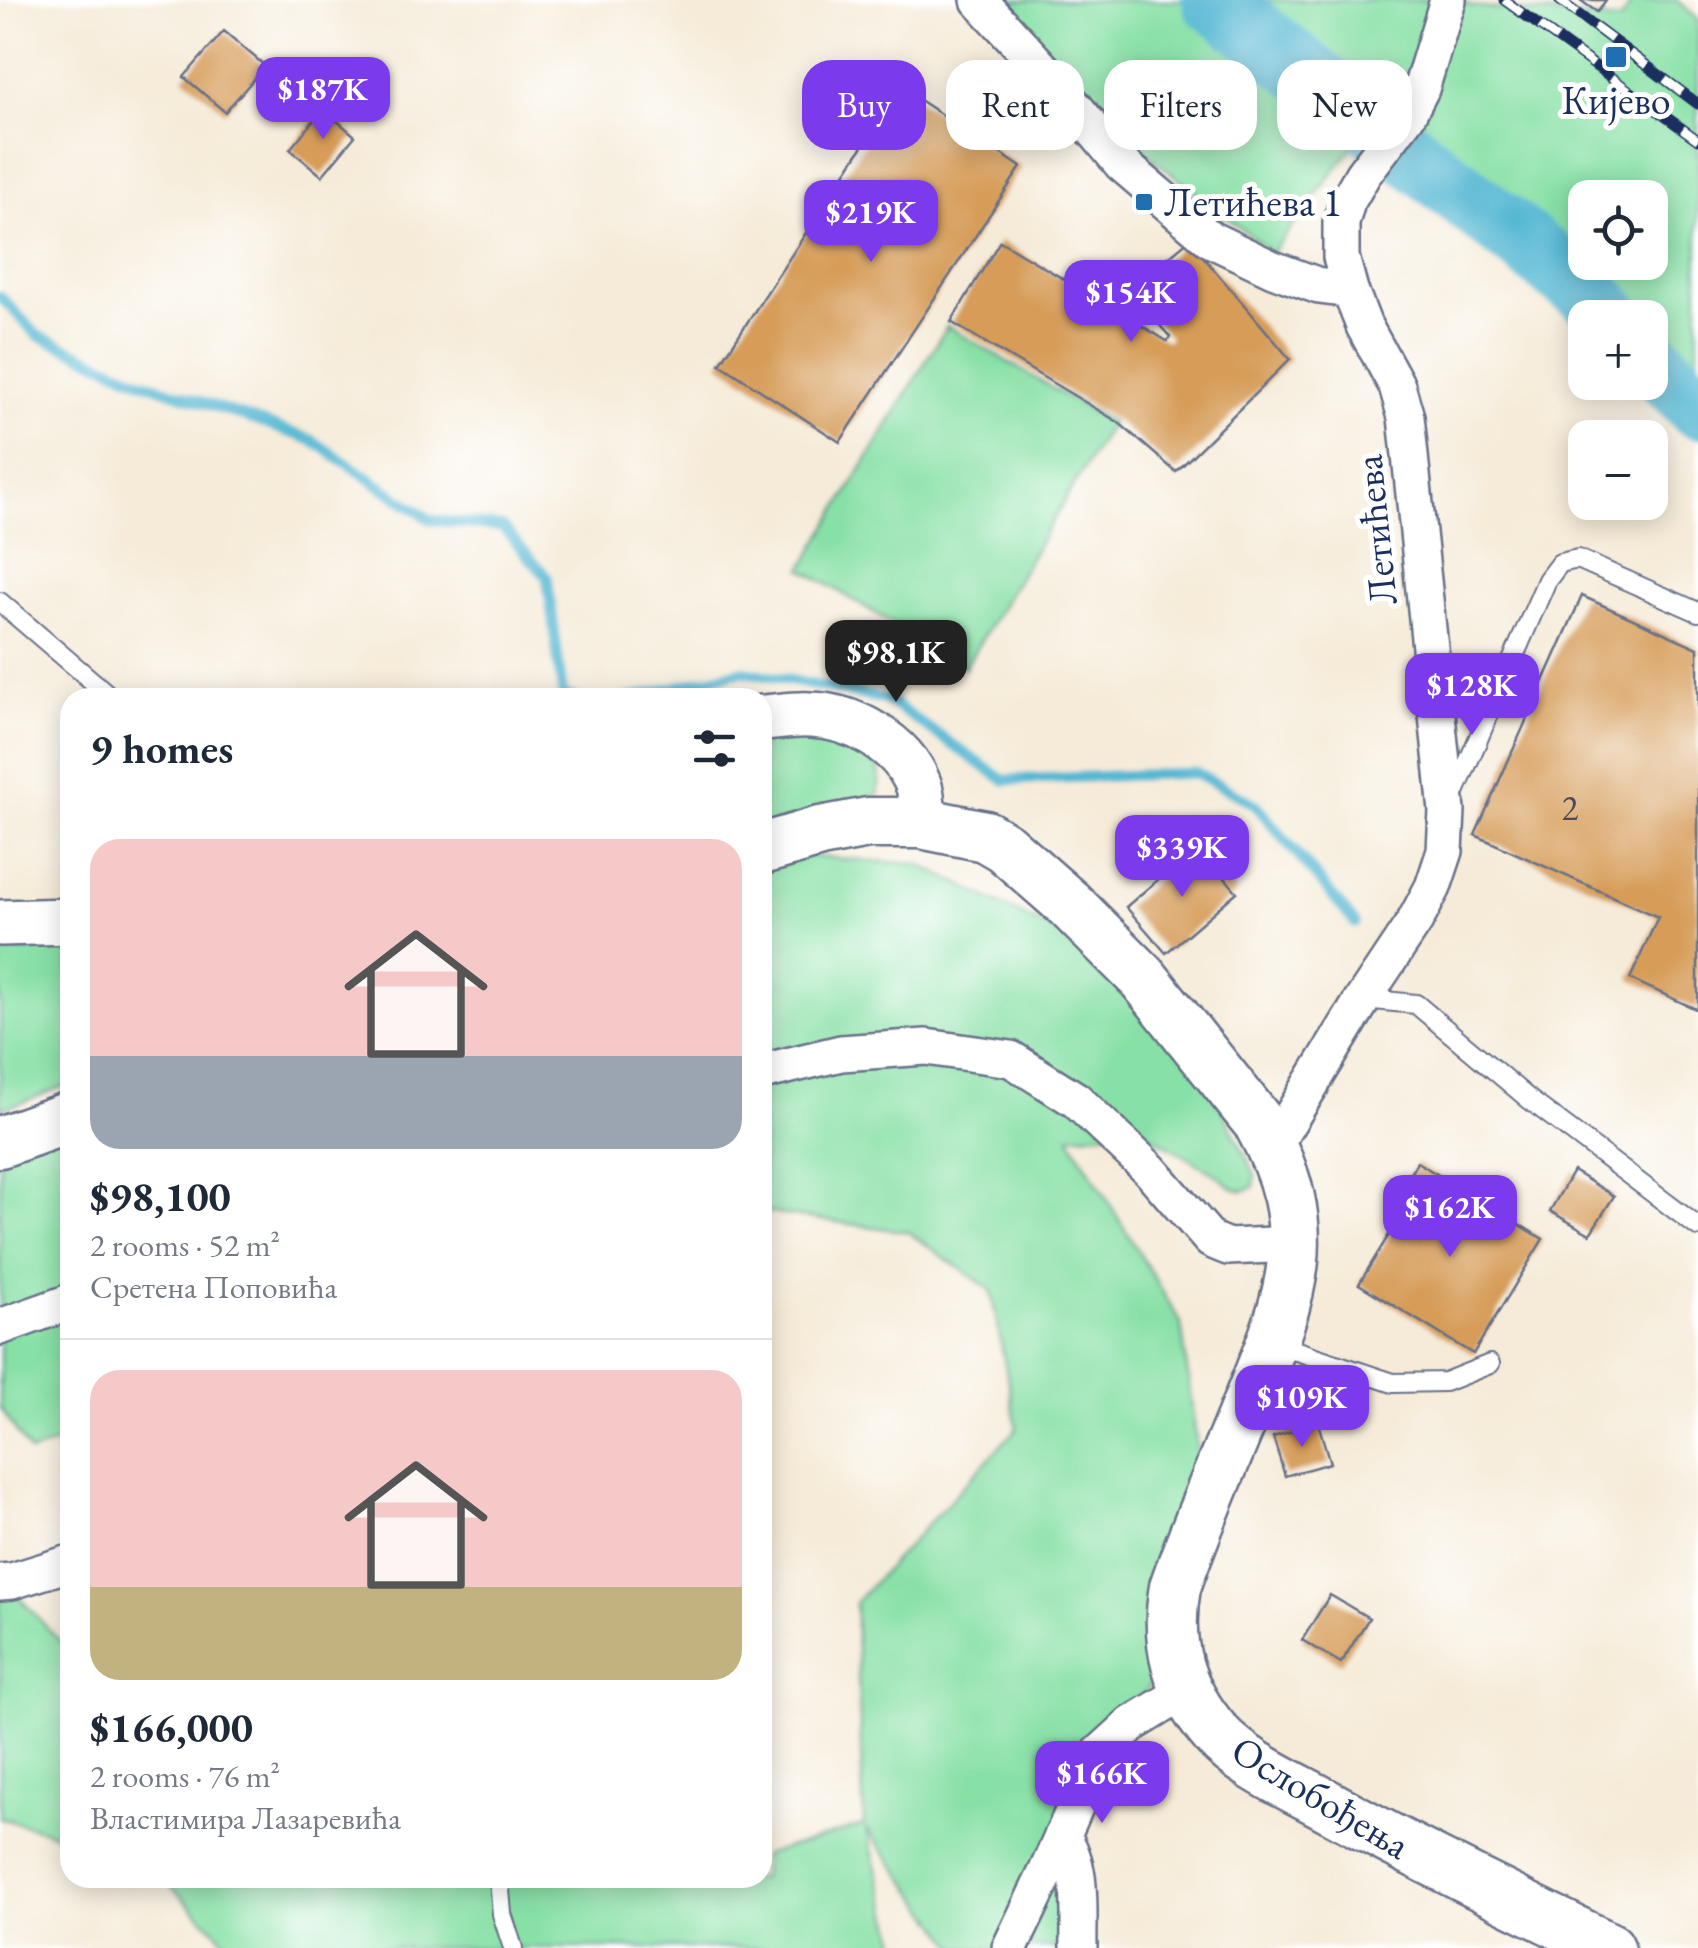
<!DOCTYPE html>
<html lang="en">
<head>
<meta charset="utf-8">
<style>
  :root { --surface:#fff; --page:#f6f6f7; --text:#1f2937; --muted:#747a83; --line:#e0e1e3; --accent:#7c3aed }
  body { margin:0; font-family:"EB Garamond",serif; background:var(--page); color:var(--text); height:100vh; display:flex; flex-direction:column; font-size:38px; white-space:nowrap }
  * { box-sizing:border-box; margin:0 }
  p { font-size:32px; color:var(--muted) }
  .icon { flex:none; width:55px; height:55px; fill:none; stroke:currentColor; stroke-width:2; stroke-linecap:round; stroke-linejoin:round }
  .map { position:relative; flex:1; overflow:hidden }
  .sheet { position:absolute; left:60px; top:688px; width:712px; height:1200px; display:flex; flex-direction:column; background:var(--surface); border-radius:30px; box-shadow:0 5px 25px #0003 }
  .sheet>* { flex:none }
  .banner { position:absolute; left:802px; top:60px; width:745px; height:90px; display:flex; gap:20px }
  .buttons { position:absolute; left:1568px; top:180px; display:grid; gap:20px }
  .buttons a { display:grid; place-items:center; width:100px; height:100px; border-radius:20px; background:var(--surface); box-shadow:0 5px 25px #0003; font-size:50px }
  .price { position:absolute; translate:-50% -85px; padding:0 22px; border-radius:20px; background:var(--accent); color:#fff; font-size:32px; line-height:65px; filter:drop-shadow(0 2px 5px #0008) }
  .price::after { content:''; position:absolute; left:50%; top:60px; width:30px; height:22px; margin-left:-15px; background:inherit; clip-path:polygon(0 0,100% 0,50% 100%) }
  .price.active { background:#222; color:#fff }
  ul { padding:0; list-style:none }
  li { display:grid; align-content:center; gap:20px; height:530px; padding:0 30px }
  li+li { border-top:2px solid var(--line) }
  li span { display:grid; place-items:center; height:310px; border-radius:30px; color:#555 }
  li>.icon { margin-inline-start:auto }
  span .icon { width:180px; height:180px; fill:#fffc; stroke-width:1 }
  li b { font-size:42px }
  h2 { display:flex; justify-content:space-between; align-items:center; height:120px; padding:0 30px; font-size:42px }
  .pill { padding:0 35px; border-radius:30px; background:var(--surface); box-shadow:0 5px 25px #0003; font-size:35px; line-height:90px }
  .pill.active { background:var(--accent); color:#fff }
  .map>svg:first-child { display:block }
  .green { fill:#87e0a5; stroke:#518882; stroke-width:2.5; fill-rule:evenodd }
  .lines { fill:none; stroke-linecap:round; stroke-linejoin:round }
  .stream { stroke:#55b7d3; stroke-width:11 }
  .river { stroke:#55b7d3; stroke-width:65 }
  .building { fill:#d69c58 }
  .service-casing { stroke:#677189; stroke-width:22 }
  .minor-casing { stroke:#677189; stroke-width:40 }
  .tertiary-casing { stroke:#677189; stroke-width:50 }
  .secondary-casing { stroke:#677189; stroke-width:55 }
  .service { stroke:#fff; stroke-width:18 }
  .minor { stroke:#fff; stroke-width:35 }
  .tertiary { stroke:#fff; stroke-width:45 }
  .secondary { stroke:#fff; stroke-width:50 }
  .rail-casing { stroke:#1b2f5e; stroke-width:11 }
  .rail { stroke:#fff; stroke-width:8; stroke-dasharray:22; stroke-linecap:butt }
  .poi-dot { fill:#1f6fb2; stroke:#fff; stroke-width:4 }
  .labels { text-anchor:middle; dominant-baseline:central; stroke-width:10; stroke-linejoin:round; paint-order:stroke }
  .number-label { font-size:35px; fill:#4a4a5c }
  .poi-label { font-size:40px; fill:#1b2f5e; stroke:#fff }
  .street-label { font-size:40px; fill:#1b2f5e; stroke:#fff }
</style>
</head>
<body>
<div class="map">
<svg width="1698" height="1948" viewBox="0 0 1698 1948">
  <rect width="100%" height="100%" fill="#fff"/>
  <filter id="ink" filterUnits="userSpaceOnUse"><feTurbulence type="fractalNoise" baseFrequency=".01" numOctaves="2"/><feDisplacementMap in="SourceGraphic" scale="20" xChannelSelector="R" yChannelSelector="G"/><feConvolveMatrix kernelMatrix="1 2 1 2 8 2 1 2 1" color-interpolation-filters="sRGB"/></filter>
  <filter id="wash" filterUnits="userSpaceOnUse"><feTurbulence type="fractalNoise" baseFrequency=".0048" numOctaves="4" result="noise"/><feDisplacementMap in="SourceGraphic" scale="40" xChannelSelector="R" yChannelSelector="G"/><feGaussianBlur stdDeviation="2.25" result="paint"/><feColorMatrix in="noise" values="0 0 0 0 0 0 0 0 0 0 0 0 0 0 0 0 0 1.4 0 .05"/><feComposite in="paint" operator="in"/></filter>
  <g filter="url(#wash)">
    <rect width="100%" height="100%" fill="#f5ebd8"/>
    <!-- green -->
    <path class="green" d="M987 0H1461L1471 6 1621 21 1633 0H1676L1698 18V376L1688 364 1650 333V318L1631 317 1447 167 1377 115 1272 253 1049 76ZM1585 198H1650V262H1585Z
      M947 326 1111 423 965 667 802 569Z
      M763 738C787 738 856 737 873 756 882 767 880 783 878 795L856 805 763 827Z
      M763 853 918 864 1063 935 1156 1020 1212 1090 1255 1174 1254 1187 1243 1191 1233 1188 1215 1174 1140 1129 1069 1136 1181 1323 1205 1509 1173 1644 1062 1835 1083 1948H957L866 1828 899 1948H233L163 1878H454L469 1882 481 1878H670L675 1881 686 1878H762L763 1855 864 1825 855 1603 1017 1428 991 1290 908 1232 763 1212Z
      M70 946V1084L21 1103 0 1108V952Z
      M70 1117V1438L30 1453 0 1407V1142Z
      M13 1591 70 1652V1838L0 1818V1592Z"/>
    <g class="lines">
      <!-- stream -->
      <path class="stream" d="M0 296 37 335 144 382 312 440 431 520 502 527 547 577 563 696 574 698
        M630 698 742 671 887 700 1004 780 1196 773 1255 804 1355 923"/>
      <!-- river -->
      <path class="river" d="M1214 0 1592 296 1612 318
        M1650 357 1698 406"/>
    </g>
    <g id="blocks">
      <!-- building -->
      <path class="building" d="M1580 0H1606L1597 12Z
        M224 31 265 66 225 112 184 77Z
        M901 88 1021 167 840 442 720 364Z
        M323 109 355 136 322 176 290 149Z
        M1189 240 1290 359 1176 472 1118 422 951 322 1000 241 1167 341 1170 337 1129 290Z
        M1582 596 1698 648V1010L1630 979 1658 917 1475 835Z
        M1197 846 1237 892 1166 953 1126 907Z
        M1417 1162 1543 1239 1473 1354 1359 1284 1415 1192 1404 1184Z
        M1573 1171 1614 1196 1590 1234 1550 1211Z
        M1318 1423 1330 1463 1285 1476 1273 1437Z
        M1330 1595 1369 1618 1341 1663 1302 1640Z"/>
    </g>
  </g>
  <g filter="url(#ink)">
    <use href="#blocks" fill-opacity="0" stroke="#677189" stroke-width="2.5"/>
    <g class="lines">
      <defs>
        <path id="service" d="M0 602 112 698
          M1453 797 1547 580 1560 563 1578 559 1698 612
          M1363 999 1416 1004 1530 1100 1698 1227
          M1273 1343 1393 1383 1445 1382 1490 1364
          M499 1878 502 1914 513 1948"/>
        <path id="minor" d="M979 0 1049 76 1122 164 1210 239 1273 269 1319 286 1350 290
          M762 1072 841 1053 926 1047 1011 1059 1076 1100 1150 1170 1211 1240 1228 1247 1294 1244
          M1273 1147 1363 999 1415 921 1433 887 1445 851 1447 811 1406 417 1397 386 1364 326 1350 290 1341 257V223L1347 202 1363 174 1407 116 1421 89 1448 0
          M0 1327 70 1302
          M0 1582 12 1581 70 1563
          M1062 1836C1084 1866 1078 1912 1079 1948
          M1010 1948 1047 1871 1098 1755 1132 1724 1186 1691"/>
        <path id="tertiary" d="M762 718C778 717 795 714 810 715 852 716 902 743 918 784 923 796 922 809 921 823
          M0 923 70 921"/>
        <path id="secondary" d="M762 849 820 832 868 823H921L985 836 1004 847 1069 904 1143 978 1259 1123C1321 1234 1290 1300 1246 1408 1222 1467 1196 1526 1175 1587 1165 1644 1178 1690 1216 1734 1244 1765 1289 1784 1325 1804 1418 1855 1513 1901 1609 1948
          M0 1142 70 1117"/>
      </defs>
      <!-- service casing -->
      <use href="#service" class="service-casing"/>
      <!-- minor casing -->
      <use href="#minor" class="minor-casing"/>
      <!-- tertiary casing -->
      <use href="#tertiary" class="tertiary-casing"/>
      <!-- secondary casing -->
      <use href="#secondary" class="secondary-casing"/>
      <!-- service -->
      <use href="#service" class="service"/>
      <!-- minor -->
      <use href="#minor" class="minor"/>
      <!-- tertiary -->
      <use href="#tertiary" class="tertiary"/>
      <!-- secondary -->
      <use href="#secondary" class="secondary"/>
      <defs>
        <path id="rail" d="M1504 0 1698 140
          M1559 0 1698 104"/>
      </defs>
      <!-- rail casing -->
      <use href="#rail" class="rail-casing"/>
      <!-- rail -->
      <use href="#rail" class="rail"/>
    </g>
  </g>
  <!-- markers -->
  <g class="poi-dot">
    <rect x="1604" y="45" width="24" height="24" rx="5"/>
    <rect x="1134" y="192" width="20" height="20" rx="5"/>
  </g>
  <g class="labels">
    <!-- number labels -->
    <g class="number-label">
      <text x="1570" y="807">2</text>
    </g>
    <!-- poi labels -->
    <g class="poi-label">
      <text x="1616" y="100">Кијево</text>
      <text x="1164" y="202" text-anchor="start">Летићева 1</text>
    </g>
    <!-- street labels -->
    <g class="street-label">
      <text transform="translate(1375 530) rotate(-96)">Летићева</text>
      <text transform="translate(1321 1797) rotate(31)">Ослобођења</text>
    </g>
  </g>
</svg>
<div class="buttons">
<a><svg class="icon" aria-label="locate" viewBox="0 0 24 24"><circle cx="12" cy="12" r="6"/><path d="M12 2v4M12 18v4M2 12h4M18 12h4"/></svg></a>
<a>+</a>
<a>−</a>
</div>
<b class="price" style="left:323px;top:142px">$187K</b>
<b class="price" style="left:871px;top:265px">$219K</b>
<b class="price" style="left:1131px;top:345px">$154K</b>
<b class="price active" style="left:896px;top:705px">$98.1K</b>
<b class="price" style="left:1472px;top:738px">$128K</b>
<b class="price" style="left:1182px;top:900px">$339K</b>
<b class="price" style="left:1450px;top:1260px">$162K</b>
<b class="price" style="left:1302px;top:1450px">$109K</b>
<b class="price" style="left:1102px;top:1826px">$166K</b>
<div class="banner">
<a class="pill active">Buy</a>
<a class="pill">Rent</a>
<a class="pill">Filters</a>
<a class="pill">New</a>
</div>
<section class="sheet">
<h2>9 homes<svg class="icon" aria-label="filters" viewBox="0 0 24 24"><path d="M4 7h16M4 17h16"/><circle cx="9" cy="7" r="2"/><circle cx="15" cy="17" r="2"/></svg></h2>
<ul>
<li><span style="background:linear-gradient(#f6c9c9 70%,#9aa5b1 0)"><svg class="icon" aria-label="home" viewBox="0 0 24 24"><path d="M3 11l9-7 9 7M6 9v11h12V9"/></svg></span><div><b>$98,100</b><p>2 rooms · 52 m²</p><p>Сретена Поповића</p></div></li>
<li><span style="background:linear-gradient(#f6c9c9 70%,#c2b280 0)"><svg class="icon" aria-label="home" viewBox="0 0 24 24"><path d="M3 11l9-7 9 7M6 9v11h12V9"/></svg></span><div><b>$166,000</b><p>2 rooms · 76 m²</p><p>Властимира Лазаревића</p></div></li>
</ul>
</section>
</div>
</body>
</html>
